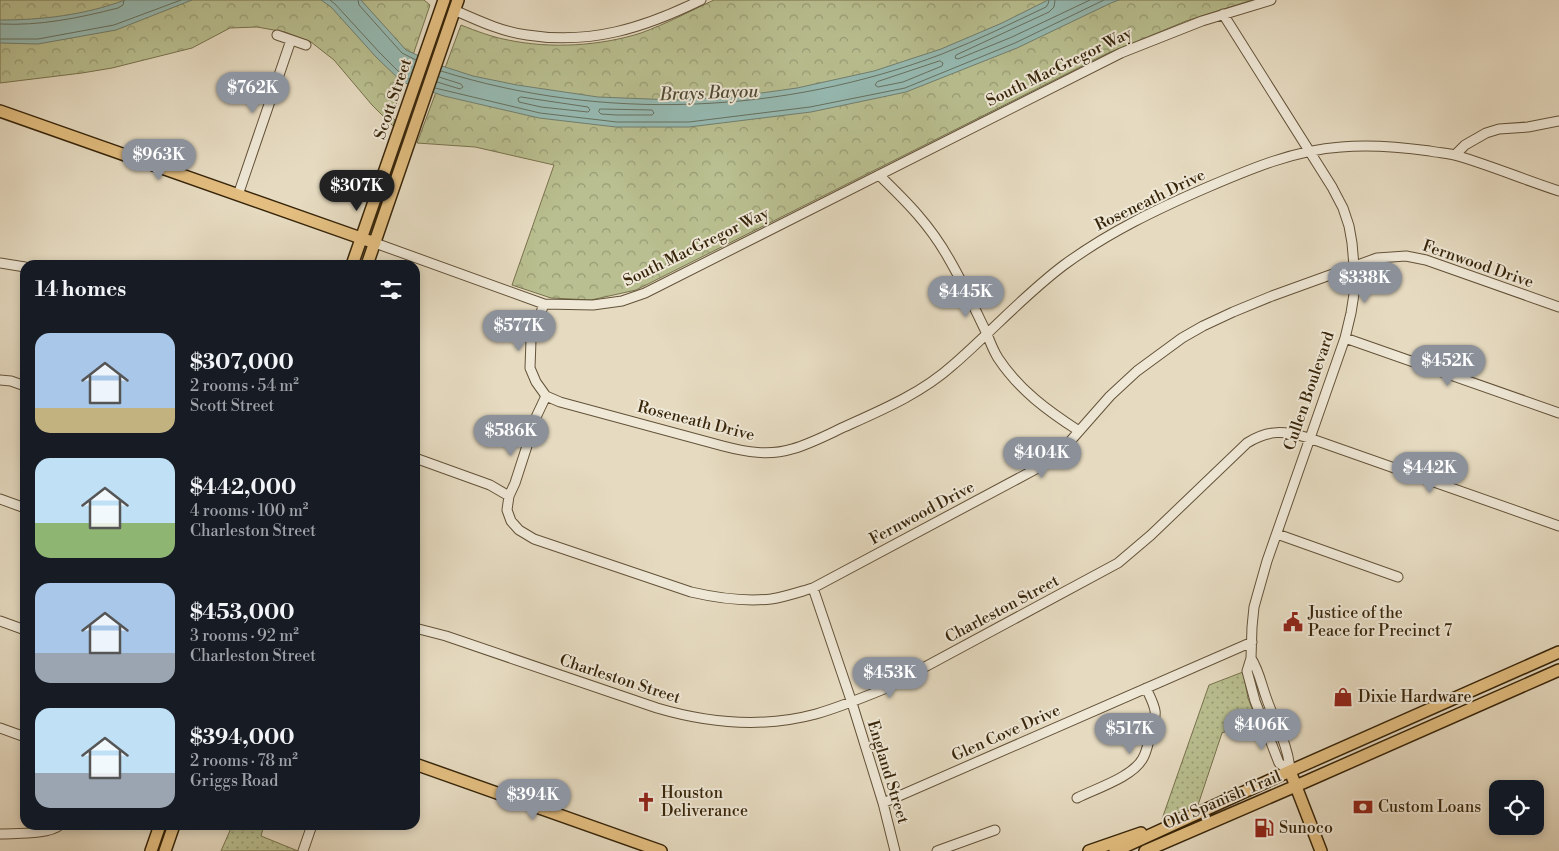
<!DOCTYPE html>
<html lang="en">
<head>
<meta charset="utf-8">
<style>
  :root { --surface:#171b24; --page:#20242c; --text:#f1f3f6; --muted:#9ea1a6; --accent:#8c9099 }
  body { margin:0; font-family:"Libre Bodoni",serif; background:var(--page); color:var(--text); height:100vh; display:flex; flex-direction:column; font-size:19px; white-space:nowrap }
  * { box-sizing:border-box; margin:0 }
  p { font-size:16px; color:var(--muted) }
  .icon { flex:none; width:28px; height:28px; fill:none; stroke:currentColor; stroke-width:2; stroke-linecap:round; stroke-linejoin:round }
  .map { position:relative; flex:1; overflow:hidden }
  .sheet { position:absolute; left:20px; top:260px; width:400px; height:570px; display:flex; flex-direction:column; background:var(--surface); border-radius:15px; box-shadow:0 2px 8px #0003 }
  .sheet>* { flex:none }
  .controls { position:absolute; left:1489px; top:780px; display:grid; gap:10px }
  .controls a { display:grid; place-items:center; width:55px; height:55px; border-radius:10px; background:var(--surface); box-shadow:0 2px 8px #0003; font-size:25px }
  .price { position:absolute; translate:-50% -42px; padding:0 11px; border-radius:18px; background:var(--accent); color:#fff; font-size:16px; line-height:32px; filter:drop-shadow(0 1px 2px #0008) }
  .price::after { content:''; position:absolute; left:50%; top:30px; width:15px; height:11px; margin-left:-8px; background:inherit; clip-path:polygon(0 0,100% 0,50% 100%) }
  .price.on { background:#222; color:#fff }
  ul { padding:0; list-style:none }
  li { display:flex; align-items:center; gap:15px; height:125px; padding:0 15px }
  li span { display:grid; place-items:center; flex:none; width:140px; height:100px; border-radius:15px; color:#555 }
  li>.icon { margin-inline-start:auto }
  span .icon { width:60px; height:60px; fill:#fffc; stroke-width:1 }
  li b { font-size:21px }
  h2 { display:flex; justify-content:space-between; align-items:center; height:60px; padding:0 15px; font-size:21px }
  .map>svg:first-child { display:block }
  .grass { fill:url(#grass-dots); stroke:#78724d }
  .park { fill:url(#park-crowns); stroke:#78724d }
  .water { fill:#96bbb4; stroke:#707f70 }
  .lines { fill:none; stroke-linecap:round; stroke-linejoin:round }
  .shore { stroke:#66705f; stroke-width:1 }
  .minor-casing { stroke:#635238; stroke-width:11 }
  .major-casing { stroke:#37250a; stroke-width:14 }
  .minor { stroke:#efe8d7; stroke-width:9 }
  .major { stroke:#e3be80; stroke-width:11 }
  .labels { text-anchor:middle; dominant-baseline:central; stroke-width:4; stroke-linejoin:round; paint-order:stroke }
  .street-label { font-size:16px; fill:#37250a; stroke:#efe8d7 }
  .poi-label { font-size:16px; fill:#37250a; stroke:#efe8d7; text-anchor:start }
  .water-label { font-size:18px; font-style:italic; fill:#4f4a34; stroke:#efe8d7 }
</style>
</head>
<body>
<div class="map">
<svg width="1559" height="851" viewBox="0 0 1559 851">
  <defs>
    <pattern id="grass-dots" width="8" height="8" patternUnits="userSpaceOnUse" patternTransform="scale(1.25)"><rect width="8" height="8" fill="#b9bf90"/><path d="M2 2h.1M6 6h.1" fill="none" stroke="#979b74" stroke-width="1.8" stroke-linecap="round"/></pattern>
    <pattern id="park-crowns" width="20" height="18" patternUnits="userSpaceOnUse" patternTransform="scale(1.25)"><rect width="20" height="18" fill="#b9bf90"/><path d="M2 6a3 3 0 1 1 6 0M12 15a3 3 0 1 1 6 0" fill="none" stroke="#979b74"/></pattern>
  </defs>
  <rect width="100%" height="100%" fill="#e6dbc1"/>
  <filter id="stains"><feTurbulence type="fractalNoise" baseFrequency=".004" numOctaves="4"/><feColorMatrix values="0 0 0 0 .2 0 0 0 0 .09 0 0 0 0 .02 0 0 0 .5 -.17"/></filter>
  <radialGradient id="worn" r=".72"><stop offset=".6" stop-color="#630" stop-opacity="0"/><stop offset="1" stop-color="#630" stop-opacity=".3"/></radialGradient>
  <!-- grass -->
  <path class="grass" d="M1243 672 1248 698 1256 719 1222 733 1198 805 1162 819 1209 685Z
    M246 825H264L261 836 298 851H221L232 826 244 830Z"/>
  <!-- park -->
  <path class="park" d="M0 0H424L430 5 392 117 395 120 393 126 372 105 334 60 311 42 285 32 257 27 230 28 192 48 112 68 82 73 0 83Z
    M714 0H1252L1186 21 1106 54 636 290 591 300 551 298 512 285 554 165 475 147 417 143 461 25C476 31 492 37 508 40 551 49 600 46 641 33 666 24 690 11 714 0Z"/>
  <!-- water -->
  <path class="water" d="M125 0H192L116 30 38 44 0 43V20C42 20 85 15 125 0Z
    M321 0H361L406 50 439 65 473 76 517 85 598 97 675 100 733 97 797 88 874 71 941 49 1002 23 1048 0H1119L1111 3 1017 48 906 92 811 112 689 127H616L539 118 444 96 402 82 376 57 331 7Z"/>
  <g class="lines">
    <!-- shore -->
    <path class="shore" d="M330 0 335 4 380 53 404 77 409 79
      M358 0 359 5 402 53 416 60
      M1055 0 1054 7 1049 12 956 55 955 58 958 59 1012 37 1090 0
      M0 24C40 26 79 18 118 8L123 5 124 0
      M0 39H38L114 25 181 0
      M940 61 943 63 942 66 903 82 878 87 875 85 877 82Z
      M441 71C603 122 784 114 942 54 978 40 1012 23 1046 7L1048 4 1049 0
      M437 82 460 89 463 87 461 84 439 77
      M435 88 540 113 617 122H689L810 107 905 88 1015 43 1104 0
      M521 97 588 107 590 110 588 112 541 107 519 102 518 99Z
      M600 109 652 110 654 113 652 115H617L601 114 599 112Z"/>
    <defs>
      <path id="minor" d="M454 10C477 20 502 32 527 35 590 45 644 28 701 0
        M1223 14 1332 187 1343 208 1349 226 1352 243 1354 266V294L1351 313 1345 338 1267 561 1254 607 1252 627 1251 658 1247 671 1255 701 1279 763 1290 771
        M277 35 306 45
        M1455 155 1465 145 1486 133 1499 129 1528 127 1559 121
        M879 175C907 202 930 225 949 259 963 283 975 309 987 334 990 342 993 350 998 358 1019 390 1048 411 1079 431
        M238 195 291 40
        M375 243 544 304 593 305 622 301 645 293 1121 53 1202 21 1271 0
        M0 263 25 267
        M544 304 531 340 530 368 536 382 546 396
        M1345 338 1559 413
        M0 380 11 381 25 386
        M546 396 537 415 515 483 509 496 507 510 511 521 519 530 534 539 691 592C717 598 744 602 771 599 785 597 799 592 813 588L1036 469 1055 457 1066 446 1110 396 1137 371 1182 338 1203 326 1233 312 1272 296 1377 258 1406 256 1426 260 1559 307
        M546 396 560 402 723 446C746 452 769 456 792 449 810 444 827 435 844 427 882 410 922 393 953 365 991 332 1024 295 1064 265 1109 232 1157 209 1208 187 1250 169 1295 150 1341 147 1371 144 1401 147 1430 151 1439 153 1449 153 1458 156 1492 166 1525 180 1559 191
        M415 458 490 485 509 496
        M0 499 25 508
        M1277 534 1398 577
        M813 588 852 703 883 803 895 851
        M0 621 25 630
        M415 628 446 636 657 708C708 723 764 728 816 714 840 707 862 698 884 689L1118 563 1151 535 1247 443C1269 429 1285 431 1309 438L1559 526
        M1251 658C1259 671 1261 683 1266 697 1274 721 1289 746 1290 771
        M0 728 25 737
        M1077 798C1097 788 1133 777 1143 758 1147 751 1148 743 1150 736 1158 711 1157 711 1146 688
        M883 803 1252 642
        M0 834C16 833 48 835 60 825
        M303 851 312 825
        M937 851 995 830"/>
      <path id="major" d="M0 111 375 243
        M352 265 444 0
        M367 265 458 0
        M415 764 661 851
        M1290 771 1321 851
        M151 851 160 825
        M165 851 174 825
        M1089 851 1141 833
        M1115 851 1290 771 1559 652
        M1145 851 1305 782 1559 670"/>
    </defs>
    <!-- minor casing -->
    <use href="#minor" class="minor-casing"/>
    <!-- major casing -->
    <use href="#major" class="major-casing"/>
    <!-- minor -->
    <use href="#minor" class="minor"/>
    <!-- major -->
    <use href="#major" class="major"/>
  </g>
  <!-- icons -->
  <defs>
    <symbol id="civic-bare" viewBox="-9 -9 18 18"><path d="M-.6-6.5H3V-4.5H.6V-3L4-1V1h2V6H-6V1h2V-1L-.6-3ZM-1.2 2.5V6h2.4V2.5Z" fill="#8f2418" stroke="#efe8d7" stroke-width="2.5" paint-order="stroke"/></symbol>
    <symbol id="shop-bare" viewBox="-9 -9 18 18"><path d="M-5-2.5h2.3a2.7 3.5 0 0 1 5.4 0H5L5.5 6h-11ZM-1.5-2.5h3a1.5 2.3 0 0 0-3 0Z" fill="#8f2418" stroke="#efe8d7" stroke-width="2.5" paint-order="stroke"/></symbol>
    <symbol id="church-bare" viewBox="-9 -9 18 18"><path d="M-1.2-6h2.4v3.5h3.3v2.4h-3.3V6h-2.4V-.1h-3.3v-2.4h3.3Z" fill="#8f2418" stroke="#efe8d7" stroke-width="2.5" paint-order="stroke"/></symbol>
    <symbol id="bank-bare" viewBox="-9 -9 18 18"><path d="M-6-4H6V4H-6ZM0-2.3a2.3 2.3 0 1 0 0 4.6a2.3 2.3 0 1 0 0-4.6Z" fill="#8f2418" stroke="#efe8d7" stroke-width="2.5" paint-order="stroke"/></symbol>
    <symbol id="fuel-bare" viewBox="-9 -9 18 18"><path d="M-5.5-6h7V0h2V4h1.3V-2.5L3-4.5l.8-.8L6-3V5H2.5V1h-1V6h-7ZM-4.2-4.7v3.2H.2V-4.7Z" fill="#8f2418" stroke="#efe8d7" stroke-width="2.5" paint-order="stroke"/></symbol>
  </defs>
  <g fill-rule="evenodd">
    <use href="#civic-bare" x="1279" y="608" width="28" height="28"/>
    <use href="#shop-bare" x="1329" y="683" width="28" height="28"/>
    <use href="#church-bare" x="632" y="788" width="28" height="28"/>
    <use href="#bank-bare" x="1349" y="793" width="28" height="28"/>
    <use href="#fuel-bare" x="1250" y="814" width="28" height="28"/>
  </g>
  <g class="labels">
    <!-- street labels -->
    <g class="street-label">
      <text transform="translate(1059 67) rotate(-26)">South MacGregor Way</text>
      <text transform="translate(393 99) rotate(-71)">Scott Street</text>
      <text transform="translate(1150 200) rotate(-26)">Roseneath Drive</text>
      <text transform="translate(696 247) rotate(-26)">South MacGregor Way</text>
      <text transform="translate(1478 264) rotate(19)">Fernwood Drive</text>
      <text transform="translate(1309 391) rotate(-71)">Cullen Boulevard</text>
      <text transform="translate(696 421) rotate(14)">Roseneath Drive</text>
      <text transform="translate(922 513) rotate(-28)">Fernwood Drive</text>
      <text transform="translate(1002 609) rotate(-28)">Charleston Street</text>
      <text transform="translate(620 679) rotate(18)">Charleston Street</text>
      <text transform="translate(1006 733) rotate(-24)">Glen Cove Drive</text>
      <text transform="translate(888 772) rotate(73)">England Street</text>
      <text transform="translate(1222 800) rotate(-23)">Old Spanish Trail</text>
    </g>
    <!-- poi labels -->
    <g class="poi-label">
      <text x="1308" y="613">Justice of the<tspan x="1308" dy="18">Peace for Precinct 7</tspan></text>
      <text x="1358" y="697">Dixie Hardware</text>
      <text x="661" y="793">Houston<tspan x="661" dy="18">Deliverance</tspan></text>
      <text x="1378" y="807">Custom Loans</text>
      <text x="1279" y="828">Sunoco</text>
    </g>
    <!-- water labels -->
    <g class="water-label">
      <text transform="translate(709 93) rotate(-2)">Brays Bayou</text>
    </g>
  </g>
  <rect width="100%" height="100%" filter="url(#stains)"/>
  <rect width="100%" height="100%" fill="url(#worn)"/>
</svg>
<div class="controls">
<a><svg class="icon" aria-label="locate" viewBox="0 0 24 24"><circle cx="12" cy="12" r="6"/><path d="M12 2v4M12 18v4M2 12h4M18 12h4"/></svg></a>
</div>
<b class="price" style="left:253px;top:114px">$762K</b>
<b class="price" style="left:159px;top:181px">$963K</b>
<b class="price on" style="left:357px;top:212px">$307K</b>
<b class="price" style="left:1365px;top:304px">$338K</b>
<b class="price" style="left:966px;top:318px">$445K</b>
<b class="price" style="left:519px;top:352px">$577K</b>
<b class="price" style="left:1448px;top:387px">$452K</b>
<b class="price" style="left:511px;top:457px">$586K</b>
<b class="price" style="left:1042px;top:479px">$404K</b>
<b class="price" style="left:1430px;top:494px">$442K</b>
<b class="price" style="left:890px;top:699px">$453K</b>
<b class="price" style="left:1262px;top:751px">$406K</b>
<b class="price" style="left:1130px;top:755px">$517K</b>
<b class="price" style="left:533px;top:821px">$394K</b>
<section class="sheet">
<h2>14 homes<svg class="icon" aria-label="filters" viewBox="0 0 24 24"><path d="M4 7h16M4 17h16"/><circle cx="9" cy="7" r="2"/><circle cx="15" cy="17" r="2"/></svg></h2>
<ul>
<li><span style="background:linear-gradient(#a9c7e8 75%,#c2b280 0)"><svg class="icon" aria-label="home" viewBox="0 0 24 24"><path d="M3 11l9-7 9 7M6 9v11h12V9"/></svg></span><div><b>$307,000</b><p>2 rooms · 54 m²</p><p>Scott Street</p></div></li>
<li><span style="background:linear-gradient(#bfe0f5 65%,#8fb573 0)"><svg class="icon" aria-label="home" viewBox="0 0 24 24"><path d="M3 11l9-7 9 7M6 9v11h12V9"/></svg></span><div><b>$442,000</b><p>4 rooms · 100 m²</p><p>Charleston Street</p></div></li>
<li><span style="background:linear-gradient(#a9c7e8 70%,#9aa5b1 0)"><svg class="icon" aria-label="home" viewBox="0 0 24 24"><path d="M3 11l9-7 9 7M6 9v11h12V9"/></svg></span><div><b>$453,000</b><p>3 rooms · 92 m²</p><p>Charleston Street</p></div></li>
<li><span style="background:linear-gradient(#bfe0f5 65%,#9aa5b1 0)"><svg class="icon" aria-label="home" viewBox="0 0 24 24"><path d="M3 11l9-7 9 7M6 9v11h12V9"/></svg></span><div><b>$394,000</b><p>2 rooms · 78 m²</p><p>Griggs Road</p></div></li>
</ul>
</section>
</div>
</body>
</html>
